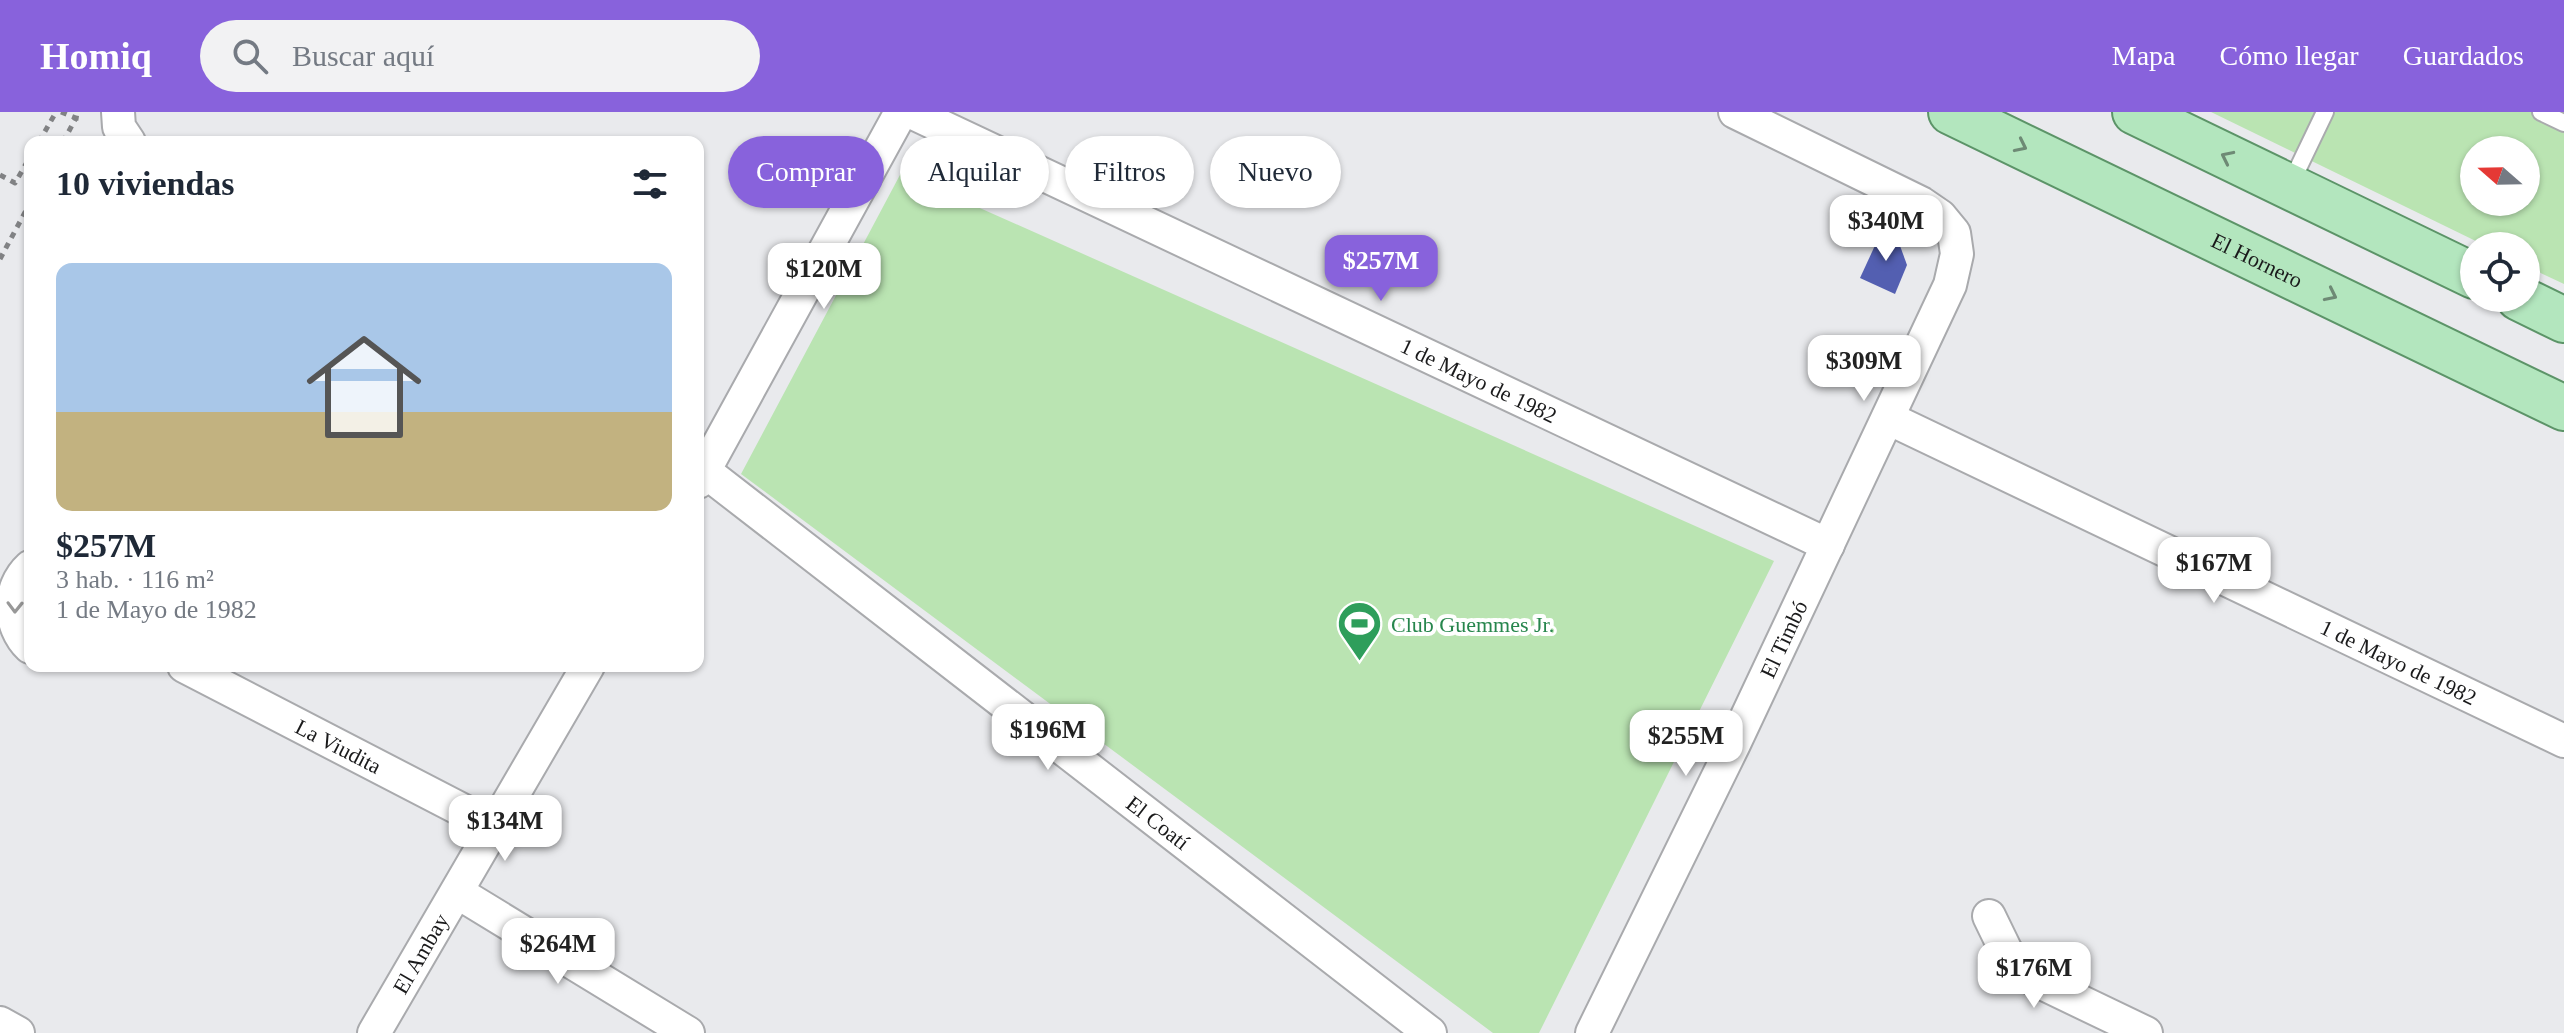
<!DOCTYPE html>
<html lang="es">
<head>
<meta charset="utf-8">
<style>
  :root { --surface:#fff; --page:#f2f2f3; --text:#1f2937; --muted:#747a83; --accent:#8862dc }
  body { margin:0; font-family:"Times New Roman",serif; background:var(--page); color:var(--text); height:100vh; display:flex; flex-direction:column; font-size:30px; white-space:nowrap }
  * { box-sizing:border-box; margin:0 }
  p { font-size:26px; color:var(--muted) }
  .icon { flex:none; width:44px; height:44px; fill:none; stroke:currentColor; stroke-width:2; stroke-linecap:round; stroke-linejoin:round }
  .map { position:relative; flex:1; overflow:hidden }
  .sheet { position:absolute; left:24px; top:24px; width:680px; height:536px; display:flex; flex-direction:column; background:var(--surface); border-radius:16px; box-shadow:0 2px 6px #0004 }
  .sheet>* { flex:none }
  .top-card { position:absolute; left:728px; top:24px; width:760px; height:72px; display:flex; gap:16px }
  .needle { width:52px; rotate:290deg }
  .tools { position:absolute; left:2460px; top:24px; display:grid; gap:16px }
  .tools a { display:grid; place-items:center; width:80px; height:80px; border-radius:50%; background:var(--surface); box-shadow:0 2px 6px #0004; font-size:40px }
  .price { position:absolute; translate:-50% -68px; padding:0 18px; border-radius:16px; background:#fff; color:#222; font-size:26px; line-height:52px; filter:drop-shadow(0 2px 4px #0008) }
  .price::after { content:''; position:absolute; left:50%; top:48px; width:24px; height:18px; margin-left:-12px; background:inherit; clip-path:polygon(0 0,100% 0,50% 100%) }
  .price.active { background:var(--accent); color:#fff }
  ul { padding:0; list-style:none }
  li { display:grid; align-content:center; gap:16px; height:424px; padding:0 32px }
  li span { display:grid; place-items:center; height:248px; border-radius:16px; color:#555 }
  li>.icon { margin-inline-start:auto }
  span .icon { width:144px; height:144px; fill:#fffc; stroke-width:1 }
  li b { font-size:34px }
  h2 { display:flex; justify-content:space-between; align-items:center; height:96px; padding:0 32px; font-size:34px }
  .tag { padding:0 28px; border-radius:36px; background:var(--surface); box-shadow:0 2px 6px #0004; font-size:28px; line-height:72px }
  .tag.active { background:var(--accent); color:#fff }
  header { display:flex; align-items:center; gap:48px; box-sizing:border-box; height:112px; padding:0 40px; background:var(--accent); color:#fff }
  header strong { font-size:38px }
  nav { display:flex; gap:44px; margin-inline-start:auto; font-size:28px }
  .search { width:560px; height:72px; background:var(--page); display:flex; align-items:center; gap:20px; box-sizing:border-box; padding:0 28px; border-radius:44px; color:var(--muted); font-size:30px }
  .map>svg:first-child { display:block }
  .green { fill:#bae4b2; fill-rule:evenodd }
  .building { fill:#535fb1 }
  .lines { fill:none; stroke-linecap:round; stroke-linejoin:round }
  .lane-casing { stroke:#a9aaad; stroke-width:20 }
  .street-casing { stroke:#a9aaad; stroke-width:36 }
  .primary-casing { stroke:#5c9468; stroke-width:48 }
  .path { stroke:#818284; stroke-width:5; stroke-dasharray:6 6; stroke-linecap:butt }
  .lane { stroke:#fff; stroke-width:16 }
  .street { stroke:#fff; stroke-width:32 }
  .primary { stroke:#b3e6be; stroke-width:44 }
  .oneway { stroke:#6e8a75 }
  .oneway2 { stroke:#989898 }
  .labels { text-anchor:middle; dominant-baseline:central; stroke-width:8; stroke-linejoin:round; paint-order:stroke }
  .street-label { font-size:22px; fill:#1a1a1b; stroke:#fff }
  .leisure-label { font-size:22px; fill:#27864d; stroke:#fff; text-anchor:start }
</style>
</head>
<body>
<header>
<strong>Homiq</strong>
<div class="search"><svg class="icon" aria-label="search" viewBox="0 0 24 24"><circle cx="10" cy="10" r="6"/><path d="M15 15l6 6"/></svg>Buscar aquí</div>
<nav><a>Mapa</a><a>Cómo llegar</a><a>Guardados</a></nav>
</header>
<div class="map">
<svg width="2564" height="921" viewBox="0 0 2564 921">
  <rect width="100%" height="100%" fill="#e9eaed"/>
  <!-- green -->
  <path class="green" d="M2211 0H2564V172L2526 154V134H2486ZM2474 38H2526V90H2474Z
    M901 61 1774 449 1539 921H1493L741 362Z"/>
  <!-- building -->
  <path class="building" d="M1884 114 1895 120 1907 153 1895 182 1860 166Z"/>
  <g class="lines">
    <defs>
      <path id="lane" d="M2541 0 2564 11
        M2290 73 2325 0"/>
      <g id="street">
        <path d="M118 0 119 15 129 30"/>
        <path id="s1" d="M911 0 1828 433"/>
        <path id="s2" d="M1888 306 2564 629"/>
        <path id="s3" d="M698 354 1430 921"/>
        <path d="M698 370 901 0"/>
        <path d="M30 455C7 476 8 514 30 535"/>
        <path id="s4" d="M184 554 493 714"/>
        <path d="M457 780 688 921"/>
        <path d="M1989 804 2006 839 2025 863 2146 921"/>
        <path d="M0 911 18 921"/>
        <path id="s5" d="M374 921 588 554"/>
        <path id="s6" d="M1592 921 1734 632 1950 173 1957 142 1954 121 1940 104 1921 91 1735 0"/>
      </g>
      <g id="primary">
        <path id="s7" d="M1951 0 2564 296"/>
        <path d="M2135 0 2474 164"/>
        <path d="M2519 186 2564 208"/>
      </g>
    </defs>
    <!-- lane casing -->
    <use href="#lane" class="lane-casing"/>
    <!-- street casing -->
    <use href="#street" class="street-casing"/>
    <!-- primary casing -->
    <use href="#primary" class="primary-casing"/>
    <!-- path -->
    <path class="path" d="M61 0 76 6
      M39 30 56 0
      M63 30 76 6 83 7
      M0 63 15 71 30 45
      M0 147 30 91"/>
    <!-- lane -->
    <use href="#lane" class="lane"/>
    <!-- street -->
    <use href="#street" class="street"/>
    <!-- primary -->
    <use href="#primary" class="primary"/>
  </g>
  <!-- one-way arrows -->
  <defs><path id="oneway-chevron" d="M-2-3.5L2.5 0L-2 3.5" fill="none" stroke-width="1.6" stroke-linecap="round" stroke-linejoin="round" transform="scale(2)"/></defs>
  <g class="oneway">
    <use href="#oneway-chevron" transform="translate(2021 34) rotate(26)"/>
    <use href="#oneway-chevron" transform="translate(2227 45) rotate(-154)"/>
    <use href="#oneway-chevron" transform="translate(2331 183) rotate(26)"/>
  </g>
  <use class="oneway2" href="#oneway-chevron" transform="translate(15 495) rotate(91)"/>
  <!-- icons -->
  <defs>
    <symbol id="stadium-pin" viewBox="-11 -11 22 30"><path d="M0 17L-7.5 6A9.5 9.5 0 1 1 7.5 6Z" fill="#2e9e5b" stroke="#fff"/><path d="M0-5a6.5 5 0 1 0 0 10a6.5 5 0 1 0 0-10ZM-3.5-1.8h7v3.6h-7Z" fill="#fff"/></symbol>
  </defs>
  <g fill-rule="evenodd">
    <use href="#stadium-pin" x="1334" y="486" width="51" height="69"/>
  </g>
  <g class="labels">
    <!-- street labels -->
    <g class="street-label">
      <text stroke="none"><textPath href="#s7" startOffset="340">El Hornero</textPath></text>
      <text stroke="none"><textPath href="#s1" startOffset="628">1 de Mayo de 1982</textPath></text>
      <text stroke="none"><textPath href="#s6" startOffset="438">El Timbó</textPath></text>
      <text stroke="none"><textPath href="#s2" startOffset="566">1 de Mayo de 1982</textPath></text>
      <text stroke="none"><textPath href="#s4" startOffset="174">La Viudita</textPath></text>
      <text stroke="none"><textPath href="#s3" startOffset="582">El Coatí</textPath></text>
      <text stroke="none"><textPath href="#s5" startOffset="92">El Ambay</textPath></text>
    </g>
    <!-- leisure labels -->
    <g class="leisure-label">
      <text x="1391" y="512">Club Guemmes Jr.</text>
    </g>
  </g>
</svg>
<div class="tools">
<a><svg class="needle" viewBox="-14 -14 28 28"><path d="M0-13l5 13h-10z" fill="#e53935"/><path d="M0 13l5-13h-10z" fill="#747a83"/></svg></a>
<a><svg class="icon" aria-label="locate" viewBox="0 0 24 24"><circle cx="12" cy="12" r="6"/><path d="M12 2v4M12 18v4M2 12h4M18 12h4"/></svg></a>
</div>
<b class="price" style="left:1886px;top:151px">$340M</b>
<b class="price active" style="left:1381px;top:191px">$257M</b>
<b class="price" style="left:824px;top:199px">$120M</b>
<b class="price" style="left:1864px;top:291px">$309M</b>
<b class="price" style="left:2214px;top:493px">$167M</b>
<b class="price" style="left:1048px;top:660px">$196M</b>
<b class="price" style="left:1686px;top:666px">$255M</b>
<b class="price" style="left:505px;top:751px">$134M</b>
<b class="price" style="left:558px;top:874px">$264M</b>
<b class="price" style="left:2034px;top:898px">$176M</b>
<div class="top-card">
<a class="tag active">Comprar</a>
<a class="tag">Alquilar</a>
<a class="tag">Filtros</a>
<a class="tag">Nuevo</a>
</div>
<section class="sheet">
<h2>10 viviendas<svg class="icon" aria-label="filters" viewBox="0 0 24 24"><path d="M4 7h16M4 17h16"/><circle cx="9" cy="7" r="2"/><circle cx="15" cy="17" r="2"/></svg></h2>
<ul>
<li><span style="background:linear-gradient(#a9c7e8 60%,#c2b280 0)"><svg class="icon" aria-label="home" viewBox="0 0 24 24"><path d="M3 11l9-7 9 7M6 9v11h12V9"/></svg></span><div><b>$257M</b><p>3 hab. · 116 m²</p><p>1 de Mayo de 1982</p></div></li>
</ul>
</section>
</div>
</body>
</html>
